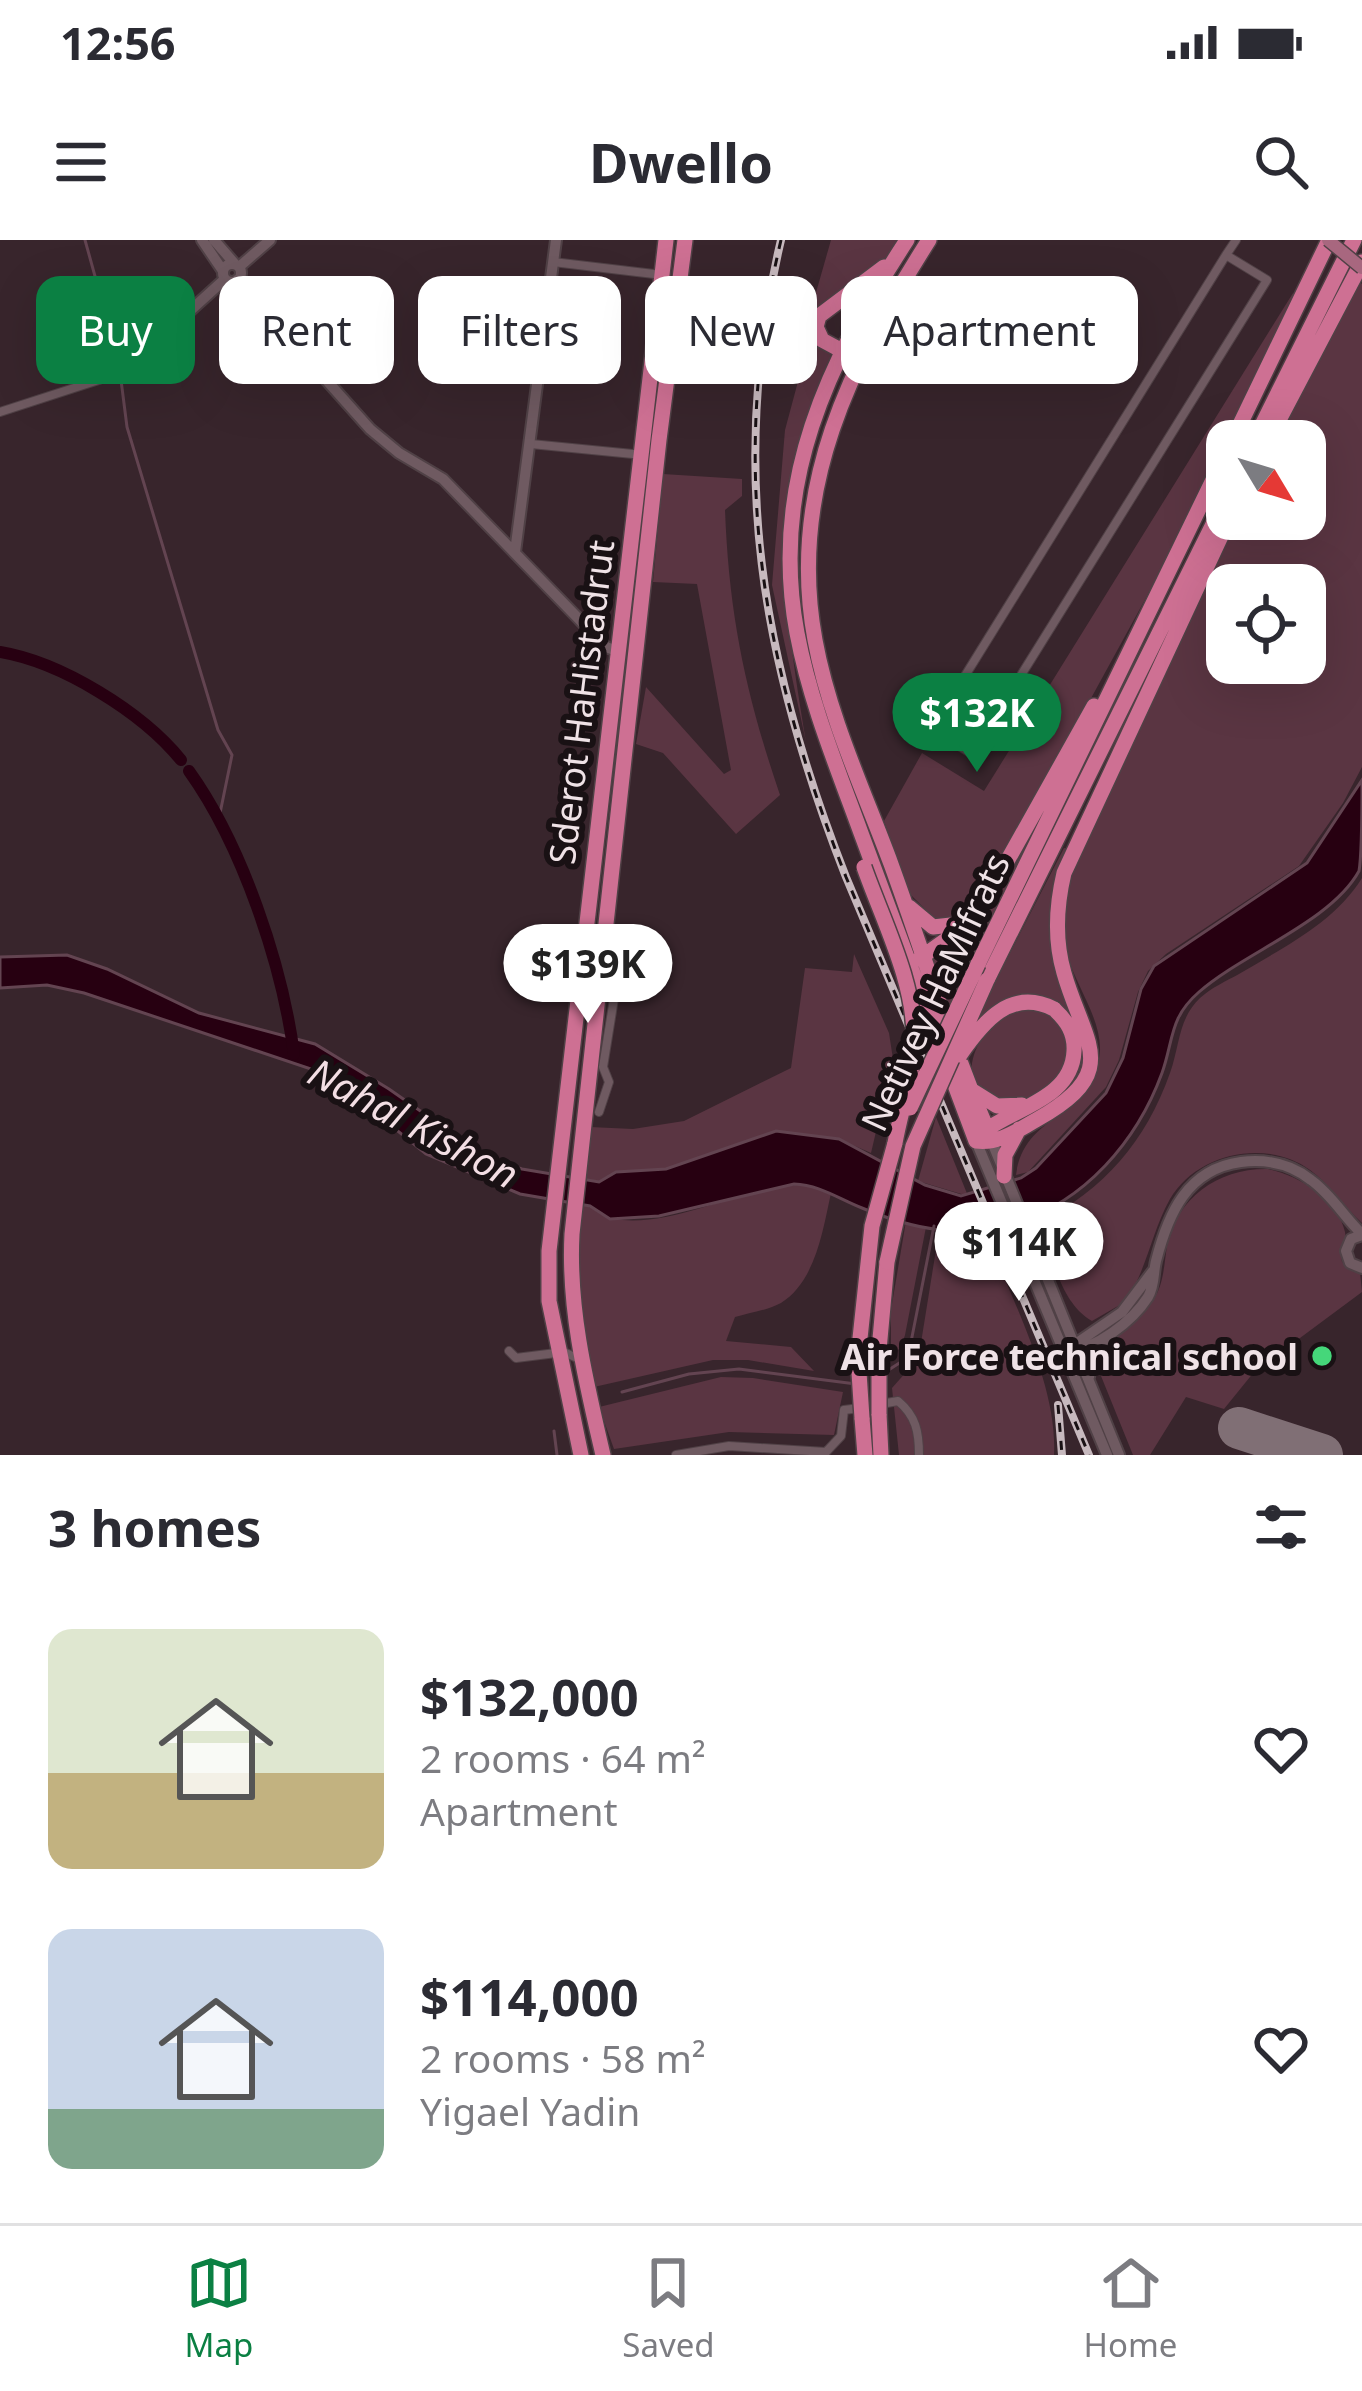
<!DOCTYPE html>
<html lang="en">
<head>
<meta charset="utf-8">
<style>
  :root { --surface:#fff; --page:#f2f2f3; --text:#2b2b33; --muted:#7c7c81; --line:#e1e1e2; --accent:#0b8043 }
  body { margin:0; font-family:"Noto Sans",sans-serif; background:var(--page); color:var(--text); height:100vh; display:flex; flex-direction:column; font-size:45px; white-space:nowrap }
  * { box-sizing:border-box; margin:0 }
  p { font-size:39px; color:var(--muted) }
  .icon { flex:none; width:66px; height:66px; fill:none; stroke:currentColor; stroke-width:2; stroke-linecap:round; stroke-linejoin:round }
  .map { position:relative; height:1215px; overflow:hidden }
  .panel { display:flex; flex-direction:column; background:var(--surface); flex:1 }
  .panel>* { flex:none }
  .top-card { position:absolute; left:36px; top:36px; width:1290px; height:108px; display:flex; gap:24px }
  .needle { width:78px; rotate:128deg }
  .controls { position:absolute; left:1206px; top:180px; display:grid; gap:24px }
  .controls a { display:grid; place-items:center; width:120px; height:120px; border-radius:24px; background:var(--surface); box-shadow:0 12px 48px #0002; font-size:60px }
  .price { position:absolute; translate:-50% -102px; padding:0 27px; border-radius:42px; background:#fff; color:#222; font-size:39px; line-height:78px; filter:drop-shadow(0 3px 6px #0008) }
  .price::after { content:''; position:absolute; left:50%; top:72px; width:36px; height:27px; margin-left:-18px; background:inherit; clip-path:polygon(0 0,100% 0,50% 100%) }
  .price.active { background:var(--accent); color:#fff }
  ul { padding:0; list-style:none }
  li { display:flex; align-items:center; gap:36px; height:300px; padding:0 48px }
  li span { display:grid; place-items:center; flex:none; width:336px; height:240px; border-radius:24px; color:#555 }
  li>.icon { margin-inline-start:auto }
  span .icon { width:144px; height:144px; fill:#fffc; stroke-width:1 }
  li b { font-size:51px }
  h2 { display:flex; justify-content:space-between; align-items:center; height:144px; padding:0 48px; font-size:51px }
  .chip { padding:0 42px; border-radius:24px; background:var(--surface); box-shadow:0 12px 48px #0002; font-size:42px; line-height:108px }
  .chip.active { background:var(--accent); color:#fff }
  .status { display:flex; justify-content:space-between; align-items:center; height:84px; padding:0 60px; background:var(--surface); direction:ltr }
  .status svg { height:33px; fill:currentColor }
  header { display:flex; justify-content:space-between; align-items:center; height:156px; padding:0 48px; background:var(--surface); font-size:54px; font-weight:700 }
  .menu { display:flex; justify-content:space-around; align-items:center; height:168px; border-top:3px solid var(--line); background:var(--surface); font-size:33px; color:var(--muted) }
  .menu a { display:grid; justify-items:center; gap:6px }
  .menu .active { color:var(--accent) }
  .map>svg:first-child { display:block }
  .green { fill:#5a3542; fill-rule:evenodd }
  .water { fill:#270011; stroke:#634451; stroke-width:3 }
  .lines { fill:none; stroke-linecap:round; stroke-linejoin:round }
  .stream { stroke:#634451; stroke-width:3 }
  .river { stroke:#270011; stroke-width:12 }
  .runway { stroke:#806f75; stroke-width:42 }
  .street-casing { stroke:#504146; stroke-width:10 }
  .secondary-casing { stroke:#504146; stroke-width:14 }
  .highway-casing { stroke:#504146; stroke-width:18 }
  .street { stroke:#6f5a61; stroke-width:8 }
  .secondary { stroke:#6f5a61; stroke-width:10 }
  .highway { stroke:#ce7093; stroke-width:15 }
  .rail-casing { stroke:#c7b9be; stroke-width:8 }
  .rail { stroke:#191114; stroke-width:3; stroke-dasharray:9; stroke-linecap:butt }
  .primary-bridge-casing { stroke:#504146; stroke-width:15; stroke-linecap:butt }
  .highway-bridge-casing { stroke:#504146; stroke-width:18; stroke-linecap:butt }
  .primary-bridge { stroke:#a8677f; stroke-width:12 }
  .highway-bridge { stroke:#ce7093; stroke-width:15 }
  .poi-dot { fill:#45d77a; stroke:#191114; stroke-width:4.5 }
  .labels { text-anchor:middle; dominant-baseline:central; stroke-width:12; stroke-linejoin:round; paint-order:stroke }
  .street-label { font-size:36px; fill:#efe2e6; stroke:#191114 }
  .poi-label { font-size:36px; font-weight:bold; fill:#efe2e6; stroke:#191114; text-anchor:end }
  .water-label { font-size:39px; font-style:italic; fill:#f3dee4; stroke:#191114 }
</style>
</head>
<body>
<div class="status"><b>12:56</b><svg viewBox="0 0 49 12"><path d="M0 12V9h3v3zM5 12V6h3v6zM10 12V3h3v9zM15 12V0h3v12zM26 1h20v11H26zM47 4h2v5h-2z"/></svg></div>
<header><svg class="icon" aria-label="menu" viewBox="0 0 24 24"><path d="M4 6h16M4 12h16M4 18h16"/></svg>Dwello<svg class="icon" aria-label="search" viewBox="0 0 24 24"><circle cx="10" cy="10" r="6"/><path d="M15 15l6 6"/></svg></header>
<div class="map">
<svg width="1362" height="1215" viewBox="0 0 1362 1215">
  <rect width="100%" height="100%" fill="#38252c"/>
  <!-- green -->
  <path class="green" d="M831 0H902L883 24 814 79 833 113C766 253 782 355 806 502L772 345 785 190 800 134 807 84Z
    M1359 41 1362 44V527L1343 563 1299 626 1166 714 1148 731 1138 752 1119 820 1106 847 1028 932 1016 935C1024 873 1088 880 1099 820 1106 784 1076 748 1067 714 1061 690 1066 665 1069 640L1237 279H1305V201H1276ZM1227 345H1305V423H1227Z
    M1293 53 1292 65 1182 292 997 630C979 657 970 678 935 679L909 653 884 581 922 513 984 551Z
    M663 234 742 239V256L725 270C729 376 746 455 780 555L736 594 663 513 636 504 646 447 724 534 731 530 697 344 653 342Z
    M1062 535 949 773 930 714 965 690Z
    M1064 608 1069 609C1038 675 1048 714 1076 777L1071 779 1024 756 998 763 973 785Z
    M1362 638V983C1343 966 1331 945 1310 930 1266 898 1197 913 1170 959 1153 989 1148 1024 1130 1054L1118 1066 1092 1081C1060 1063 1052 1015 1040 982 1104 950 1146 901 1170 833 1180 805 1178 779 1200 758 1211 748 1226 741 1239 734 1284 707 1334 683 1362 638Z
    M854 714 889 793 893 819 871 913 839 899 776 891 666 929 616 932 599 942 585 939 590 887 633 889 684 881 791 828 805 728 852 732Z
    M1034 768 1054 776C1058 783 1067 793 1068 801 1075 837 1031 868 998 858 990 856 981 849 973 844 964 806 997 772 1034 768Z
    M936 877 968 956 918 941Z
    M1268 929C1298 935 1338 959 1345 992 1347 1003 1340 1011 1342 1022L1360 1032 1362 1052 1254 1132 1224 1169 1186 1157 1150 1215H1133L1099 1131C1099 1099 1138 1084 1154 1059 1164 1043 1164 1024 1167 1006 1177 957 1219 928 1268 929Z
    M810 945 831 953C823 989 816 1041 781 1063 768 1070 749 1073 735 1077L726 1101 791 1107 814 1131 748 1120H713L594 1147 579 1057 580 964C593 966 601 977 613 979 680 989 744 942 810 945Z
    M906 981 926 987 905 1095 901 1107 891 1117V1070Z
    M984 990C1010 1056 1058 1144 1054 1215H899L892 1148 915 1122 920 1109 939 991Z
    M721 1137 753 1138 843 1152 834 1195 729 1192 614 1209 599 1167Z"/>
  <!-- water -->
  <path class="water" d="M1362 540C1362 562 1362 614 1359 631 1331 682 1243 713 1199 752 1169 778 1174 799 1162 833 1137 901 1085 962 1013 984 961 999 912 989 862 968 839 959 820 945 794 944L659 976 610 979 590 966 520 954 426 914 329 835 84 753 47 745 0 748V717L67 715 107 729 199 773 315 804 389 849 486 917 522 929 599 942 616 932 666 929 776 891 839 899 925 945 961 956 1021 938 1036 928 1106 853 1123 818 1141 749 1154 726 1307 623Z"/>
  <g class="lines">
    <!-- stream -->
    <path class="stream" d="M85 0 119 123
      M121 140 127 187 218 490 232 515 218 583
      M887 1131 904 1120 910 1107 934 986
      M622 1152 689 1134 739 1129 856 1144
      M554 1191 557 1215"/>
    <!-- river -->
    <path class="river" d="M0 412C61 422 142 472 181 520
      M189 531C242 605 282 724 294 814"/>
    <!-- runway -->
    <path class="runway" d="M1239 1188 1322 1215"/>
    <defs>
      <path id="street" d="M1226 15 1267 40 972 514 932 489 1226 15 1236 0
        M553 22 654 34
        M0 172 108 137 133 123
        M531 204 633 214
        M599 872 609 842 603 827 622 709
        M509 1111 516 1118 564 1112 581 1120
        M881 1164 898 1161C916 1176 919 1192 919 1215
        M826 1212 841 1196 844 1170 860 1168
        M676 1215 729 1206 826 1212"/>
      <path id="secondary" d="M202 0 223 31
        M214 0 234 23
        M223 33a9 9 0 1 1 18 0a9 9 0 1 1-18 0Z
        M239 27 270 0
        M237 40 370 189 399 213 443 239 606 407 617 411
        M129 115a10 10 0 1 1 20 0a10 10 0 1 1-20 0Z
        M148 109 225 39
        M515 312 556 0
        M990 897 1119 1215
        M976 901 1107 1215
        M1362 995 1351 999 1346 1011 1350 1023 1362 1028
        M1071 1107 1122 1072 1153 1031
        M1065 1113C1096 1109 1132 1082 1148 1057 1155 1045 1153 1033 1156 1021 1168 974 1187 929 1241 922 1266 919 1291 924 1311 940 1332 955 1344 977 1362 994
        M1089 1137 1092 1117 1104 1101"/>
      <path id="highway" d="M907 0C828 121 769 244 797 393 810 462 837 527 861 593 899 696 937 798 976 901
        M929 0C851 123 787 249 815 400 829 477 864 551 891 624 923 712 950 802 987 889
        M848 114 822 100 816 87 819 76 884 27
        M1232 201 1329 0
        M1254 201 1354 0
        M1268 201 1362 22
        M909 667 933 687 960 684
        M919 719 961 689 982 666 1094 466
        M978 724 1227 211
        M987 740 1227 256
        M973 851 997 866 1022 865
        M983 892C1014 868 1072 859 1074 811 1075 793 1067 781 1054 769
        M976 901C999 904 1016 891 1036 880 1124 831 1084 804 1064 733 1054 699 1056 667 1064 633L1229 279
        M1004 936 1005 915 1019 889
        M879 1110 887 1022
        M858 1117 872 986 895 903
        M879 1174 881 1215
        M862 1178 865 1215
        M581 1215 549 1061V1011L666 0
        M603 1215C586 1142 568 1069 572 994L659 200 685 0"/>
    </defs>
    <!-- street casing -->
    <use href="#street" class="street-casing"/>
    <!-- secondary casing -->
    <use href="#secondary" class="secondary-casing"/>
    <!-- highway casing -->
    <use href="#highway" class="highway-casing"/>
    <!-- street -->
    <use href="#street" class="street"/>
    <!-- secondary -->
    <use href="#secondary" class="secondary"/>
    <!-- highway -->
    <use href="#highway" class="highway"/>
    <defs>
      <path id="rail" d="M781 0C727 228 762 423 846 637L1089 1215
        M1058 1165 1062 1215"/>
    </defs>
    <!-- rail casing -->
    <use href="#rail" class="rail-casing"/>
    <!-- rail -->
    <use href="#rail" class="rail"/>
    <defs>
      <path id="primary-bridge" d="M1328 0 1362 28"/>
      <path id="highway-bridge" d="M864 627C883 681 915 742 914 800 914 835 901 869 895 903
        M960 815C983 782 1011 747 1054 769
        M910 868 978 724
        M887 1022 913 906 987 740
        M879 1110V1174
        M858 1117 862 1178"/>
    </defs>
    <!-- primary-bridge casing -->
    <use href="#primary-bridge" class="primary-bridge-casing"/>
    <!-- highway-bridge casing -->
    <use href="#highway-bridge" class="highway-bridge-casing"/>
    <!-- primary-bridge -->
    <use href="#primary-bridge" class="primary-bridge"/>
    <!-- highway-bridge -->
    <use href="#highway-bridge" class="highway-bridge"/>
  </g>
  <!-- markers -->
  <circle class="poi-dot" cx="1322" cy="1116" r="12"/>
  <g class="labels">
    <!-- street labels -->
    <g class="street-label">
      <text transform="translate(581 462) rotate(-83)">Sderot HaHistadrut</text>
      <text transform="translate(935 752) rotate(-65)">Netivey HaMifrats</text>
    </g>
    <!-- poi labels -->
    <g class="poi-label">
      <text x="1298" y="1116">Air Force technical school</text>
    </g>
    <!-- water labels -->
    <g class="water-label">
      <text transform="translate(414 882) rotate(28)">Nahal Kishon</text>
    </g>
  </g>
</svg>
<div class="controls">
<a><svg class="needle" viewBox="-14 -14 28 28"><path d="M0-13l5 13h-10z" fill="#e53935"/><path d="M0 13l5-13h-10z" fill="#7c7c81"/></svg></a>
<a><svg class="icon" aria-label="locate" viewBox="0 0 24 24"><circle cx="12" cy="12" r="6"/><path d="M12 2v4M12 18v4M2 12h4M18 12h4"/></svg></a>
</div>
<b class="price active" style="left:977px;top:535px">$132K</b>
<b class="price" style="left:588px;top:786px">$139K</b>
<b class="price" style="left:1019px;top:1064px">$114K</b>
<div class="top-card">
<a class="chip active">Buy</a>
<a class="chip">Rent</a>
<a class="chip">Filters</a>
<a class="chip">New</a>
<a class="chip">Apartment</a>
</div>
</div>
<section class="panel">
<h2>3 homes<svg class="icon" aria-label="filters" viewBox="0 0 24 24"><path d="M4 7h16M4 17h16"/><circle cx="9" cy="7" r="2"/><circle cx="15" cy="17" r="2"/></svg></h2>
<ul>
<li><span style="background:linear-gradient(#dfe7d0 60%,#c2b280 0)"><svg class="icon" aria-label="home" viewBox="0 0 24 24"><path d="M3 11l9-7 9 7M6 9v11h12V9"/></svg></span><div><b>$132,000</b><p>2 rooms · 64 m²</p><p>Apartment</p></div><svg class="icon" aria-label="heart" viewBox="0 0 24 24"><path d="M12 20l-8-8c-3-5 5-10 8-4 3-6 11-1 8 4z"/></svg></li>
<li><span style="background:linear-gradient(#c9d6e8 75%,#7fa58c 0)"><svg class="icon" aria-label="home" viewBox="0 0 24 24"><path d="M3 11l9-7 9 7M6 9v11h12V9"/></svg></span><div><b>$114,000</b><p>2 rooms · 58 m²</p><p>Yigael Yadin</p></div><svg class="icon" aria-label="heart" viewBox="0 0 24 24"><path d="M12 20l-8-8c-3-5 5-10 8-4 3-6 11-1 8 4z"/></svg></li>
</ul>
</section>
<nav class="menu">
<a class="active"><svg class="icon" aria-label="map" viewBox="0 0 24 24"><path d="M3 6l6-2 6 2 6-2v14l-6 2-6-2-6 2zM9 4v14M15 6v14"/></svg>Map</a>
<a><svg class="icon" aria-label="saved" viewBox="0 0 24 24"><path d="M7 4h10v16l-5-4-5 4z"/></svg>Saved</a>
<a><svg class="icon" aria-label="home" viewBox="0 0 24 24"><path d="M3 11l9-7 9 7M6 9v11h12V9"/></svg>Home</a>
</nav>
</body>
</html>
